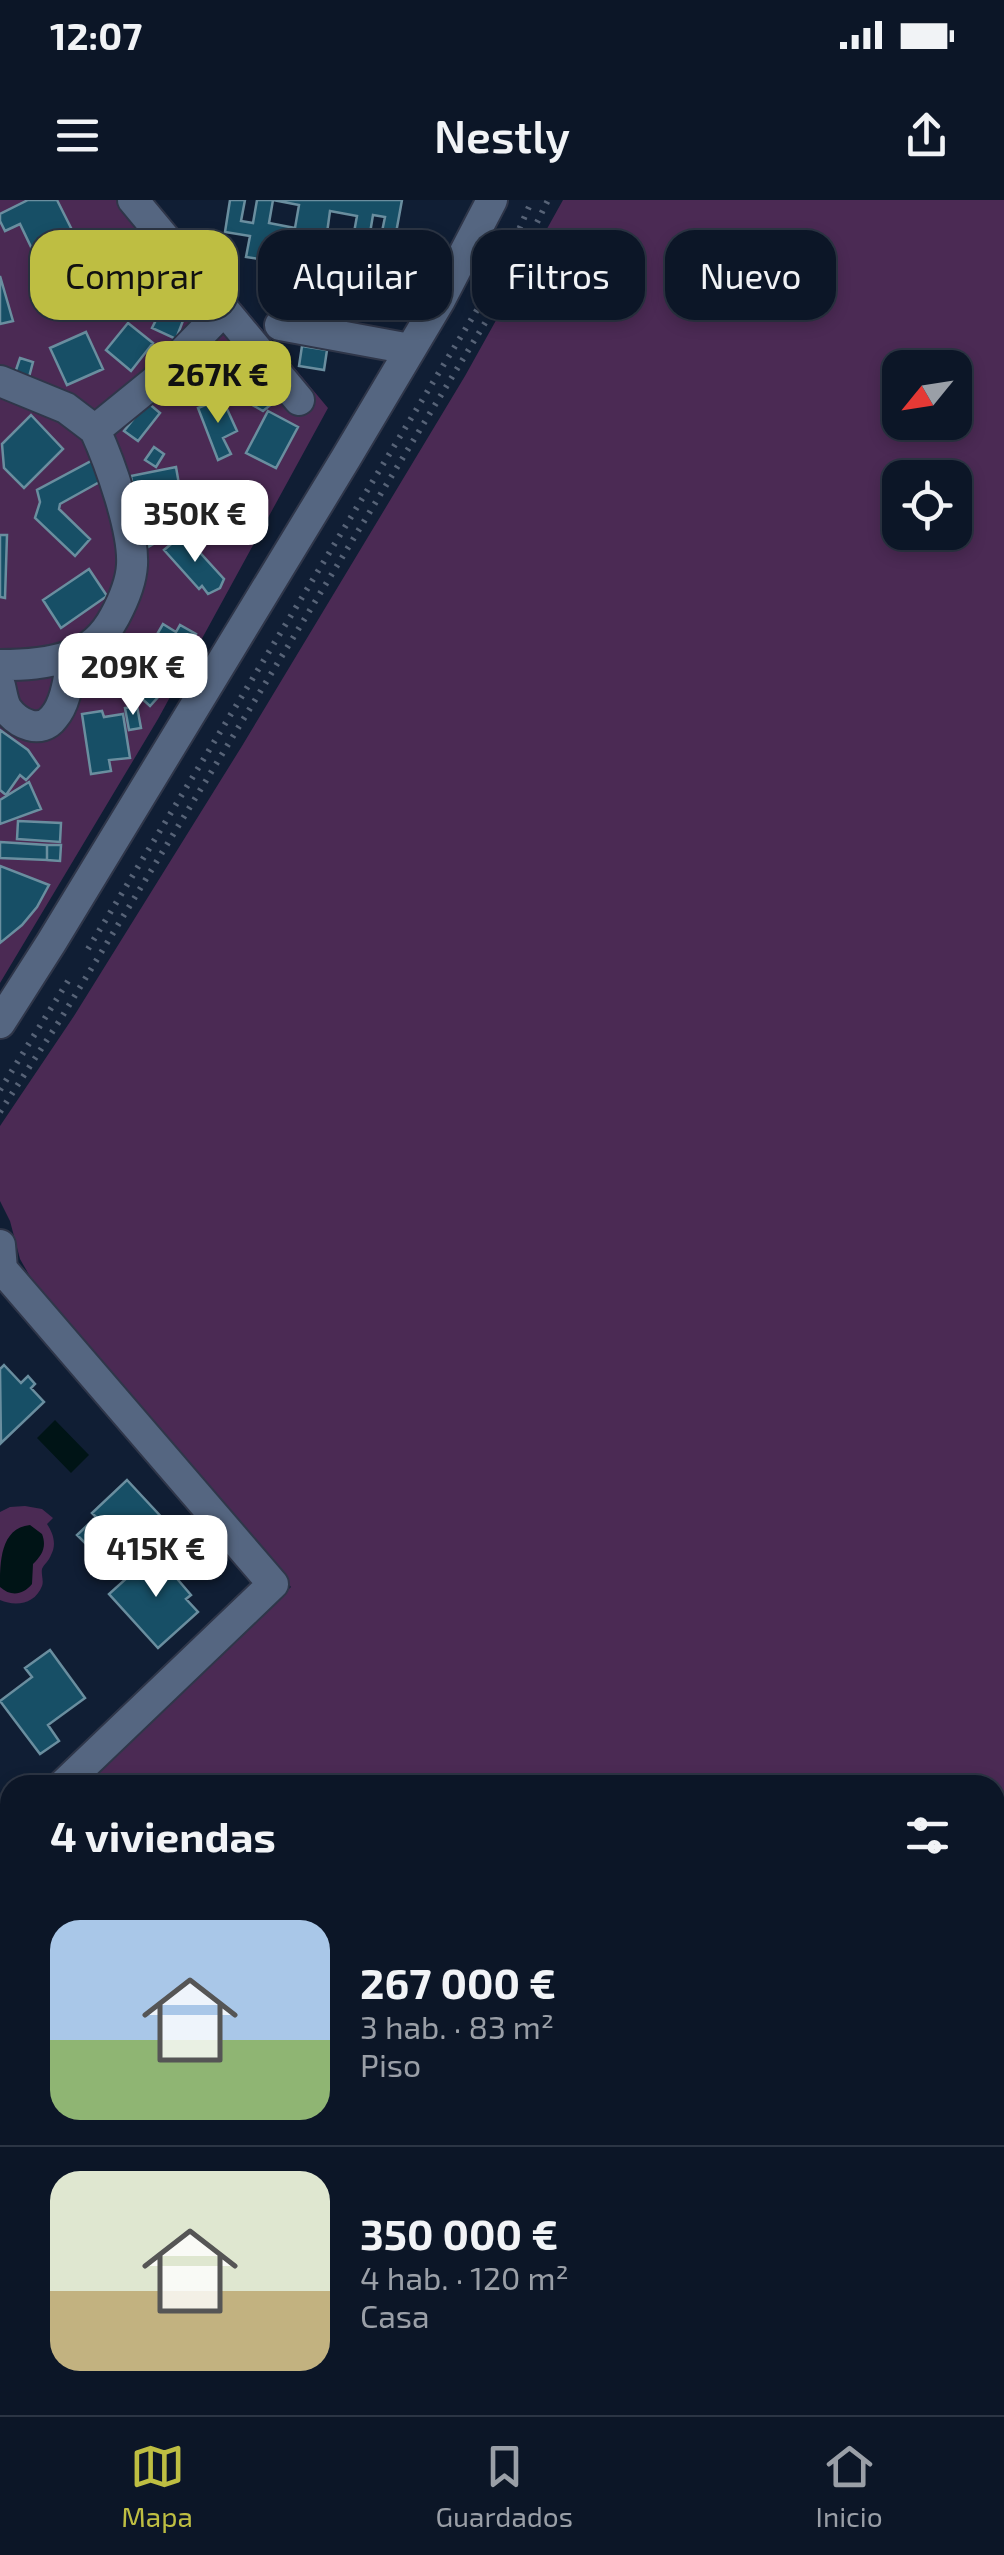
<!DOCTYPE html>
<html lang="es">
<head>
<meta charset="utf-8">
<style>
  :root { --surface:#0c1627; --page:#1a2333; --text:#f1f3f6; --muted:#9a9fa7; --line:#2c3544; --accent:#bebe42 }
  body { margin:0; font-family:"Exo 2",sans-serif; background:var(--page); color:var(--text); height:100vh; display:flex; flex-direction:column; font-size:38px; white-space:nowrap }
  * { box-sizing:border-box; margin:0 }
  p { font-size:32px; color:var(--muted) }
  .icon { flex:none; width:55px; height:55px; fill:none; stroke:currentColor; stroke-width:2; stroke-linecap:round; stroke-linejoin:round }
  .map { position:relative; flex:1; overflow:hidden }
  .details { position:absolute; left:0px; top:1575px; width:1005px; height:640px; display:flex; flex-direction:column; background:var(--surface); border-radius:30px 30px 0 0; box-shadow:0 5px 15px #0003,0 0 0 2px var(--line) }
  .details>* { flex:none }
  .guide { position:absolute; left:30px; top:30px; width:945px; height:90px; display:flex; gap:20px }
  .needle { width:65px; rotate:240deg }
  .tools { position:absolute; left:882px; top:150px; display:grid; gap:20px }
  .tools a { display:grid; place-items:center; width:90px; height:90px; border-radius:20px; background:var(--surface); box-shadow:0 5px 15px #0003,0 0 0 2px var(--line); font-size:50px }
  .price { position:absolute; translate:-50% -85px; padding:0 22px; border-radius:20px; background:#fff; color:#222; font-size:32px; line-height:65px; filter:drop-shadow(0 2px 5px #0008) }
  .price::after { content:''; position:absolute; left:50%; top:60px; width:30px; height:22px; margin-left:-15px; background:inherit; clip-path:polygon(0 0,100% 0,50% 100%) }
  .price.selected { background:var(--accent); color:#111 }
  ul { padding:0; list-style:none }
  li { display:flex; align-items:center; gap:30px; height:250px; padding:0 50px }
  li+li { border-top:2px solid var(--line) }
  li span { display:grid; place-items:center; flex:none; width:280px; height:200px; border-radius:30px; color:#555 }
  li>.icon { margin-inline-start:auto }
  span .icon { width:120px; height:120px; fill:#fffc; stroke-width:1 }
  li b { font-size:42px }
  h2 { display:flex; justify-content:space-between; align-items:center; height:120px; padding:0 50px; font-size:42px }
  .chip { padding:0 35px; border-radius:30px; background:var(--surface); box-shadow:0 5px 15px #0003,0 0 0 2px var(--line); font-size:35px; line-height:90px }
  .chip.selected { background:var(--accent); color:#111 }
  .status { display:flex; justify-content:space-between; align-items:center; height:70px; padding:0 50px; background:var(--surface); direction:ltr }
  .status svg { height:28px; fill:currentColor }
  header { display:flex; justify-content:space-between; align-items:center; height:130px; padding:0 50px; background:var(--surface); font-size:45px; font-weight:600 }
  .dock { display:flex; justify-content:space-around; align-items:center; height:140px; border-top:2px solid var(--line); background:var(--surface); font-size:28px; color:var(--muted) }
  .dock a { display:grid; justify-items:center; gap:5px }
  .dock .selected { color:var(--accent) }
  .map>svg:first-child { display:block }
  .green { fill:#4b2a54; fill-rule:evenodd }
  .water { fill:#001416 }
  .building { fill:#174f66; stroke:#6a8e9f; stroke-width:2.5; fill-rule:evenodd }
  .lines { fill:none; stroke-linecap:round; stroke-linejoin:round }
  .minor-casing { stroke:#2f3649; stroke-width:34 }
  .path { stroke:#576377; stroke-width:6; stroke-dasharray:2.5 8; stroke-linecap:butt }
  .minor { stroke:#556681; stroke-width:30 }
</style>
</head>
<body>
<div class="status"><b>12:07</b><svg viewBox="0 0 49 12"><path d="M0 12V9h3v3zM5 12V6h3v6zM10 12V3h3v9zM15 12V0h3v12zM26 1h20v11H26zM47 4h2v5h-2z"/></svg></div>
<header><svg class="icon" aria-label="menu" viewBox="0 0 24 24"><path d="M4 6h16M4 12h16M4 18h16"/></svg>Nestly<svg class="icon" aria-label="share" viewBox="0 0 24 24"><path d="M12 15V3M7 8l5-5 5 5M5 13v7h14v-7"/></svg></header>
<div class="map">
<svg width="1004" height="2215" viewBox="0 0 1004 2215">
  <rect width="100%" height="100%" fill="#101e34"/>
  <!-- green -->
  <path class="green" d="M0 0H154L328 208 158 519 0 783Z
    M563 0H1004V2215H0V1668L10 1659V2205H995V1585H86L291 1387 36 1087 20 1059 10 1021 0 1001V926L74 816 242 546 465 176ZM900 168H955V222H900ZM900 278H955V332H900Z
    M25 1306 42 1309 53 1318 47 1324C53 1333 57 1344 51 1355 49 1361 44 1364 42 1369 41 1375 44 1381 42 1386 35 1404 16 1407 0 1400V1312L10 1307Z"/>
  <!-- water -->
  <path class="water" d="M55 1220 89 1255 71 1273 37 1238Z
    M30 1325 42 1334C47 1347 42 1355 33 1364L32 1384C23 1395 11 1397 0 1387 0 1363 0 1328 30 1325Z"/>
  <!-- building -->
  <path class="building" d="M28 0H57L72 30 32 49 20 24 5 31 0 21V14Z
    M230 0H245L241 21 253 23 257 0H402L388 77 380 75 379 78 348 75 346 83 317 78 318 70 290 65 288 73 259 67 260 59 246 57 250 36 225 32ZM273 0 299 5 295 28 269 23ZM330 11 357 16 353 38 327 33ZM373 15 385 17 379 46 368 45Z
    M95 61 101 72 84 81 82 68Z
    M122 67 156 81 152 89 189 105 176 139 152 128 157 118 110 96Z
    M0 76 13 121 0 124Z
    M83 95 106 107 100 119 77 107Z
    M128 123 153 143 131 171 106 150Z
    M86 132 103 169 67 185 50 148Z
    M302 146 327 150 324 170 299 166Z
    M217 153 236 177 204 203 185 179Z
    M20 158 33 162 29 177 15 173Z
    M268 186 279 198 263 211 249 203Z
    M222 198 237 231 223 238 231 254 218 260 198 208Z
    M147 202 160 213 138 241 124 231Z
    M268 211 298 227 276 268 246 253Z
    M31 215 63 249 24 288 4 268 2 244Z
    M154 247 164 254 156 267 145 260Z
    M93 260 103 280 60 304 59 309 90 339 75 356 35 318 40 302 37 290Z
    M176 267 180 290 135 299 131 276Z
    M165 296 171 311 144 322 137 303Z
    M181 311 188 324 176 331 168 318Z
    M168 318 176 331 148 347 141 334Z
    M183 334 224 379 220 388 208 394 202 386 199 389 164 350Z
    M0 335H7L5 398 0 397Z
    M89 369 107 396 61 428 43 400Z
    M163 424 176 432 180 425 196 434 173 476 141 462Z
    M125 464 135 472 123 487 113 479Z
    M137 476 159 496 150 506 128 486Z
    M137 506 141 528 129 530 125 508Z
    M102 511 104 517 123 514 130 558 109 560 111 571 91 574 82 514Z
    M0 530 28 550 39 566 26 580 20 575 6 595 0 590Z
    M29 582 41 609 0 624V600Z
    M18 621 61 623 60 642 17 639Z
    M0 642 47 645V660L0 658Z
    M47 645H61L60 661 47 660Z
    M0 666 49 685 37 707 22 725 0 743Z
    M4 1165 21 1183 28 1176 35 1184 31 1188 44 1202 1 1243 0 1169Z
    M127 1280 166 1322 141 1346 148 1354 125 1375 98 1346 93 1351 77 1335 96 1317 92 1313Z
    M163 1353 170 1354 175 1358 177 1363 173 1374 191 1395 186 1399 198 1412 158 1448 109 1394 139 1367 141 1371Z
    M50 1450 85 1498 48 1525 59 1541 40 1554 0 1501 32 1477 25 1468Z"/>
  <g class="lines">
    <defs>
      <path id="minor" d="M133 0 299 200
        M280 125 410 149
        M0 181 66 208 95 230
        M0 465C23 465 47 464 69 456 90 450 105 435 115 416 123 401 131 383 132 365 134 330 110 263 95 230L154 182 224 110
        M0 486C2 494 3 503 7 509 18 524 41 535 54 517 67 502 69 474 73 456
        M0 823 51 743 346 258 440 100 492 0
        M0 1045 2 1069 273 1384 63 1585
        M0 1645 10 1635"/>
    </defs>
    <!-- minor casing -->
    <use href="#minor" class="minor-casing"/>
    <!-- path -->
    <path class="path" d="M88 749 477 110 510 50 532 0
      M0 890 68 781
      M0 912 60 820 499 100 548 0"/>
    <!-- minor -->
    <use href="#minor" class="minor"/>
  </g>
</svg>
<div class="tools">
<a><svg class="needle" viewBox="-14 -14 28 28"><path d="M0-13l5 13h-10z" fill="#e53935"/><path d="M0 13l5-13h-10z" fill="#9a9fa7"/></svg></a>
<a><svg class="icon" aria-label="locate" viewBox="0 0 24 24"><circle cx="12" cy="12" r="6"/><path d="M12 2v4M12 18v4M2 12h4M18 12h4"/></svg></a>
</div>
<b class="price selected" style="left:218px;top:226px">267K €</b>
<b class="price" style="left:195px;top:365px">350K €</b>
<b class="price" style="left:133px;top:518px">209K €</b>
<b class="price" style="left:156px;top:1400px">415K €</b>
<div class="guide">
<a class="chip selected">Comprar</a>
<a class="chip">Alquilar</a>
<a class="chip">Filtros</a>
<a class="chip">Nuevo</a>
</div>
<section class="details">
<h2>4 viviendas<svg class="icon" aria-label="filters" viewBox="0 0 24 24"><path d="M4 7h16M4 17h16"/><circle cx="9" cy="7" r="2"/><circle cx="15" cy="17" r="2"/></svg></h2>
<ul>
<li><span style="background:linear-gradient(#a9c7e8 60%,#8fb573 0)"><svg class="icon" aria-label="home" viewBox="0 0 24 24"><path d="M3 11l9-7 9 7M6 9v11h12V9"/></svg></span><div><b>267 000 €</b><p>3 hab. · 83 m²</p><p>Piso</p></div></li>
<li><span style="background:linear-gradient(#dfe7d0 60%,#c2b280 0)"><svg class="icon" aria-label="home" viewBox="0 0 24 24"><path d="M3 11l9-7 9 7M6 9v11h12V9"/></svg></span><div><b>350 000 €</b><p>4 hab. · 120 m²</p><p>Casa</p></div></li>
</ul>
</section>
</div>
<nav class="dock">
<a class="selected"><svg class="icon" aria-label="map" viewBox="0 0 24 24"><path d="M3 6l6-2 6 2 6-2v14l-6 2-6-2-6 2zM9 4v14M15 6v14"/></svg>Mapa</a>
<a><svg class="icon" aria-label="saved" viewBox="0 0 24 24"><path d="M7 4h10v16l-5-4-5 4z"/></svg>Guardados</a>
<a><svg class="icon" aria-label="home" viewBox="0 0 24 24"><path d="M3 11l9-7 9 7M6 9v11h12V9"/></svg>Inicio</a>
</nav>
</body>
</html>
